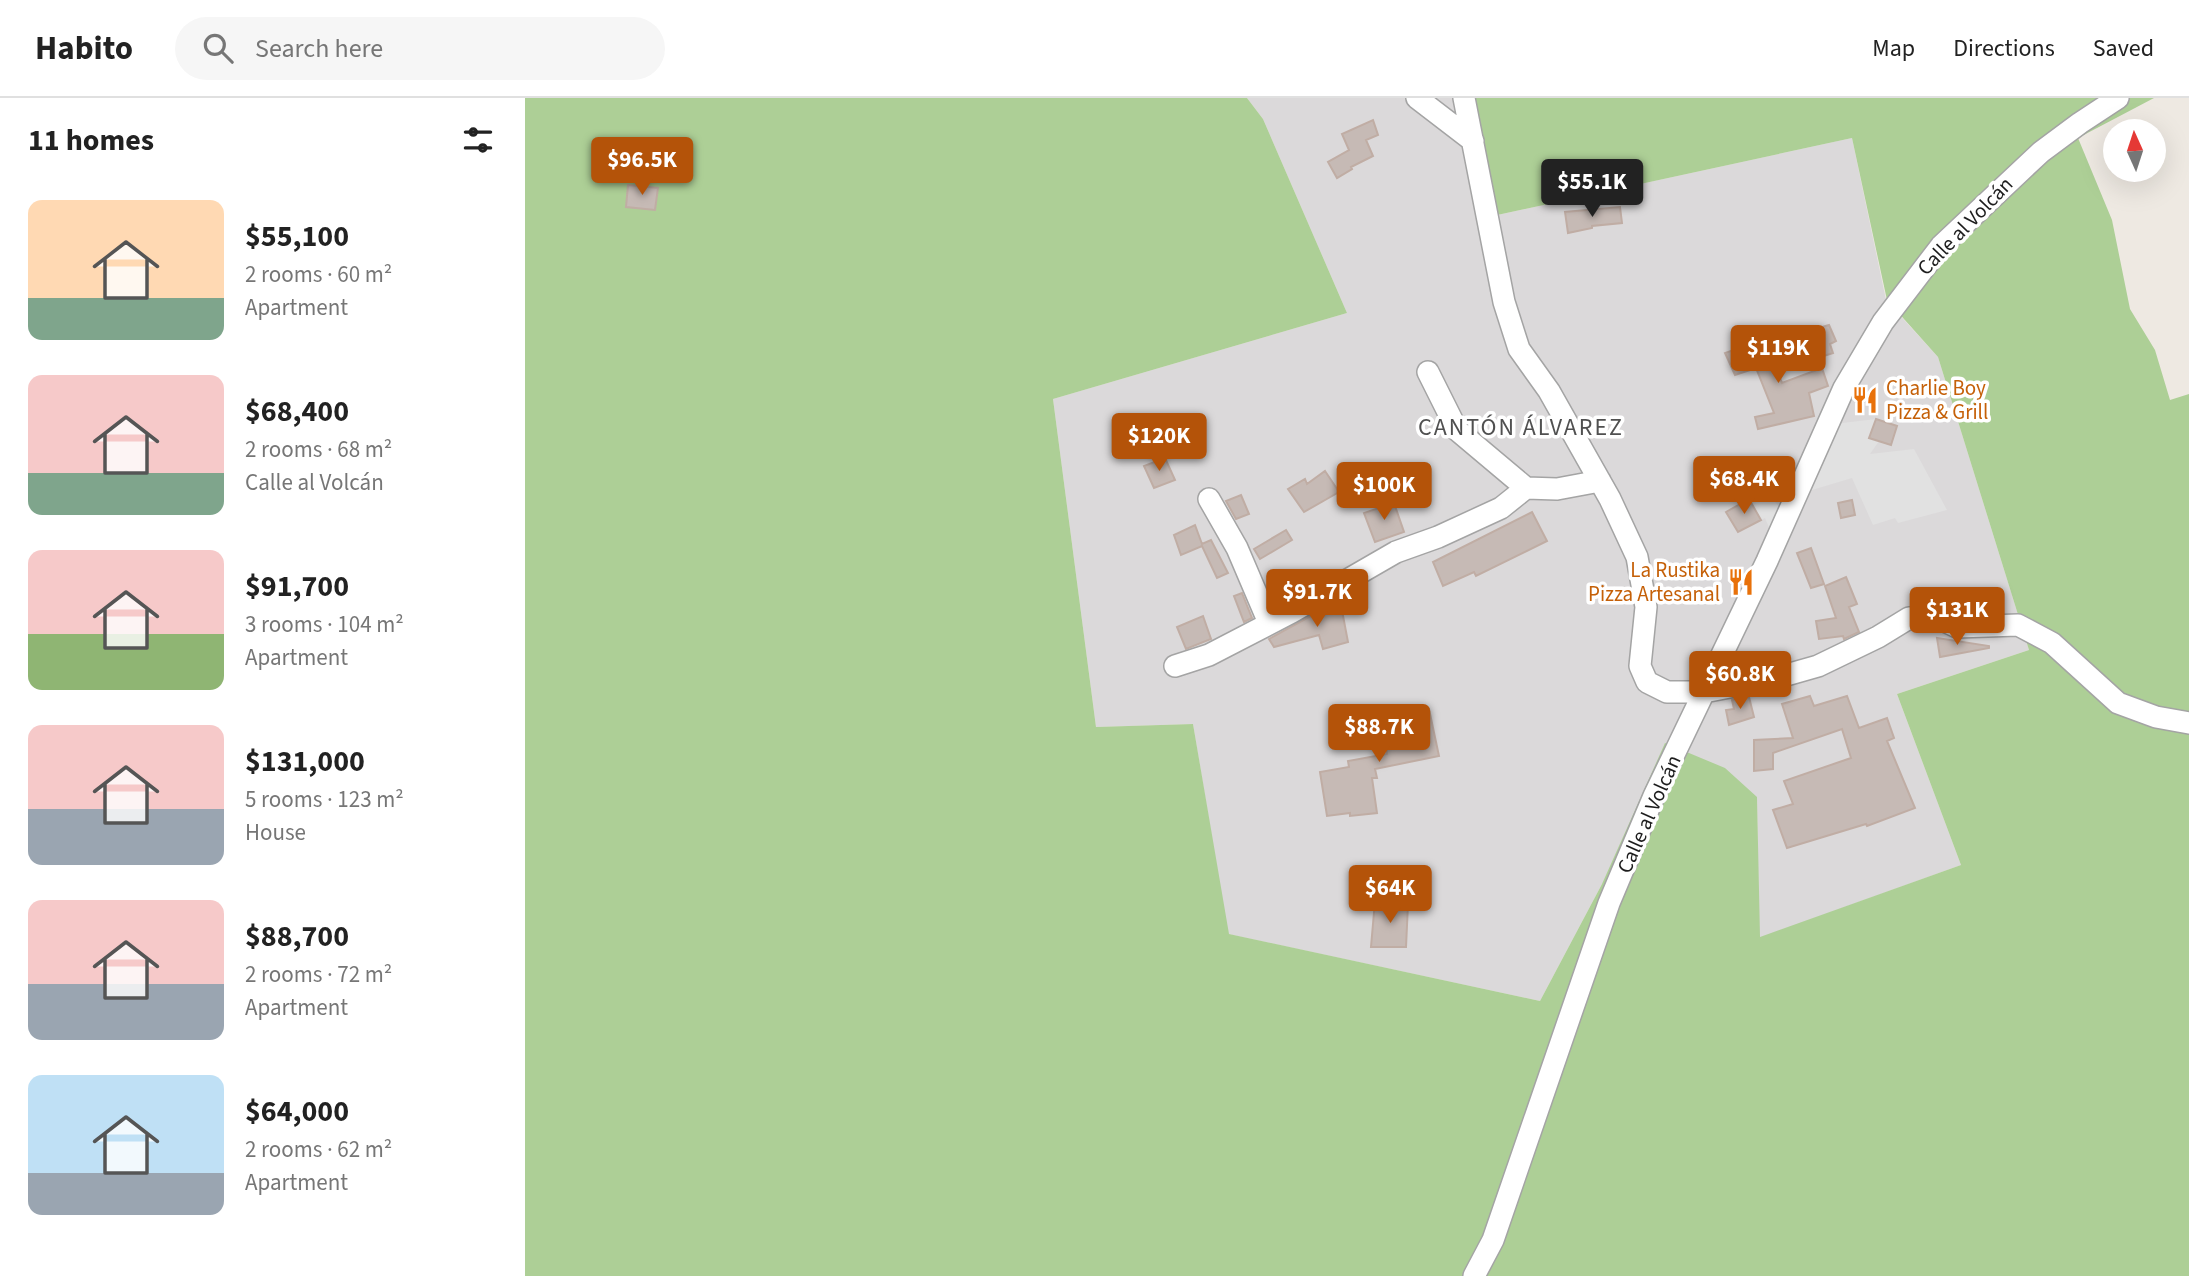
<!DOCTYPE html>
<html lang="en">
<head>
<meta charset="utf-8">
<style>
  :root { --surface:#fff; --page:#f6f6f6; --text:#222; --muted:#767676; --line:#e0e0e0; --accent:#b45309 }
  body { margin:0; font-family:"Source Sans 3",sans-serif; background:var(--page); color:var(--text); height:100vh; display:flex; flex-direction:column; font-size:26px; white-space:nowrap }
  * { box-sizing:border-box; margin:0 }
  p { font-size:23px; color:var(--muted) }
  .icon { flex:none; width:38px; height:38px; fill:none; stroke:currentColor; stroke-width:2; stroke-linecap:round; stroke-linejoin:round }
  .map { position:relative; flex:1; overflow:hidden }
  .sheet { display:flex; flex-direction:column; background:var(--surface); width:525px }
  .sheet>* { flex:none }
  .needle { width:46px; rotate:357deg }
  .controls { position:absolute; left:1578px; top:21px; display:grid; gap:14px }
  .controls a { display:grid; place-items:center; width:63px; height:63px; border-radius:50%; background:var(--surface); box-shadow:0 7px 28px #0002; font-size:35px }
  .price { position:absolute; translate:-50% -60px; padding:0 16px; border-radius:7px; background:var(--accent); color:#fff; font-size:23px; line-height:46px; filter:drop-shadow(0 2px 4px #0008) }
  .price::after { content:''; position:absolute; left:50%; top:42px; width:21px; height:16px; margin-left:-10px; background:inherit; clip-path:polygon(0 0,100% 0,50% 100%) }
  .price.on { background:#222; color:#fff }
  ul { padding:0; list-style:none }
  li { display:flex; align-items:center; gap:21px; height:175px; padding:0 28px }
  li span { display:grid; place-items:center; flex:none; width:196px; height:140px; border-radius:14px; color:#555 }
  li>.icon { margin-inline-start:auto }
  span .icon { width:84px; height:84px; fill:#fffc; stroke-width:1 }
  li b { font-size:30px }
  h2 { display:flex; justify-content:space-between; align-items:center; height:84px; padding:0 28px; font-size:30px }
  header { display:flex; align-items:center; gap:42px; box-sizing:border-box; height:98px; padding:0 35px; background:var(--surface); border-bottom:2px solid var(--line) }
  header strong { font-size:33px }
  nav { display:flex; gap:38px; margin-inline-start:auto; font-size:24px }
  .search { width:490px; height:63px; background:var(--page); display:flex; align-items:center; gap:18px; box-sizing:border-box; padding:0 24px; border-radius:38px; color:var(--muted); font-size:26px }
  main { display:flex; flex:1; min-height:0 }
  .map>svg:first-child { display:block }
  .residential { fill:#dbd9da }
  .forest { fill:#adcf96 }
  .parking { fill:#e1e1e1 }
  .building { fill:#c6bab5; stroke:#c0ada4; stroke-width:2 }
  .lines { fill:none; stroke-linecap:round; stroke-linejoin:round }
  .minor-casing { stroke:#a4a4a4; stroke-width:24 }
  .minor { stroke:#fff; stroke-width:21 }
  .labels { text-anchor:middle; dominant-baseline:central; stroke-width:7; stroke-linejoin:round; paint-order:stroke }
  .street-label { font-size:21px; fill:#1d1d1d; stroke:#fff }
  .food-label { font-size:21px; fill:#c56008; stroke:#fff; text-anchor:start }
  .quarter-label { font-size:24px; letter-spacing:2px; fill:#505050; stroke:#fff }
</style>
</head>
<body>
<header>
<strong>Habito</strong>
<div class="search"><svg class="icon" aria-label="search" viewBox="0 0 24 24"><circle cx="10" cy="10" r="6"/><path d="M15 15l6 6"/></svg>Search here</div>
<nav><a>Map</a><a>Directions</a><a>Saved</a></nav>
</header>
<main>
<section class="sheet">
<h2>11 homes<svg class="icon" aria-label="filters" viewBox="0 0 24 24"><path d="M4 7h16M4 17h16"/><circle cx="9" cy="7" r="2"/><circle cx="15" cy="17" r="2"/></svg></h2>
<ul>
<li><span style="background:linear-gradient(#ffd9b3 70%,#7fa58c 0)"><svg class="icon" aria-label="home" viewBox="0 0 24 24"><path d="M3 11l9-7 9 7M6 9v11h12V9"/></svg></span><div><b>$55,100</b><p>2 rooms · 60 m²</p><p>Apartment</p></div></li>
<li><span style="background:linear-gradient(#f6c9c9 70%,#7fa58c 0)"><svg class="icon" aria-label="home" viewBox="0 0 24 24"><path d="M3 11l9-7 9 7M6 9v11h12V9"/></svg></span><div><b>$68,400</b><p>2 rooms · 68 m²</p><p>Calle al Volcán</p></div></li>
<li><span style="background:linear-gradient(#f6c9c9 60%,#8fb573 0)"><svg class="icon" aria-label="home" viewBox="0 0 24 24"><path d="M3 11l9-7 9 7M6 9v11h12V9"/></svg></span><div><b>$91,700</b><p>3 rooms · 104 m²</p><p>Apartment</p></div></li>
<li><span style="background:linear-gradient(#f6c9c9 60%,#9aa5b1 0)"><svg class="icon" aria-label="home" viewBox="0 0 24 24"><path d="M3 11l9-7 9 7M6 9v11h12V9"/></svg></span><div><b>$131,000</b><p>5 rooms · 123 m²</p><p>House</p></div></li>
<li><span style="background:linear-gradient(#f6c9c9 60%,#9aa5b1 0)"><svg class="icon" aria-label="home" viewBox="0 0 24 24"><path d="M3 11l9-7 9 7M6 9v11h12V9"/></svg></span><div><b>$88,700</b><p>2 rooms · 72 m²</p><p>Apartment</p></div></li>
<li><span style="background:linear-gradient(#bfe0f5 70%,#9aa5b1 0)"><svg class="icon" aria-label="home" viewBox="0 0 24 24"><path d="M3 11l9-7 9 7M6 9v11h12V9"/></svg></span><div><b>$64,000</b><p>2 rooms · 62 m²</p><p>Apartment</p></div></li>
</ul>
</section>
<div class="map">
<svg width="1664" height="1178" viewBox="0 0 1664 1178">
  <rect width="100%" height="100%" fill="#eee9e2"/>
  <!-- residential -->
  <path class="residential" d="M722 0H933L963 119 1327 40 1361 202 1413 259 1504 552 1372 596 1436 767 1234 840 1232 699 1077 786 1015 903 703 836 668 626 571 629 528 301 822 215 738 21Z"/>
  <!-- forest -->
  <path class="forest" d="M0 0H722L738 21 822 215 528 301 571 629 668 626 704 836 1015 903 1077 786 1140 645 1200 670 1232 699 1235 839 1436 767 1372 596 1504 552 1413 259 1362 202 1327 40 963 119 933 0H1629L1553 40 1587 122 1605 211 1630 252 1645 302 1664 296V1178H0Z"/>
  <!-- parking -->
  <path class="parking" d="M1351 321 1345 340 1354 343 1345 356 1389 351 1422 412 1373 425 1370 420 1348 427 1327 380 1277 395 1309 326Z
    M1242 394 1260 416 1245 432 1240 420 1236 422 1224 401Z"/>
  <!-- building -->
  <path class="building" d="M848 22 853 37 841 42 848 58 826 69 827 71 812 80 803 64 824 52 817 36Z
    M126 45 146 46 145 77 126 76Z
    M103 87 133 90 130 112 101 109Z
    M1095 109 1097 125 1067 128V130L1043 135 1040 114Z
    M1304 227 1311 243 1305 246 1308 255 1292 260 1284 241 1289 238 1287 232Z
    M1240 241 1257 285 1297 270 1303 288 1284 295 1289 318 1233 331 1230 319 1249 315 1231 270 1210 277 1200 255Z
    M1351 321 1372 328 1366 347 1344 340Z
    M640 360 650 382 629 390 619 368Z
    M1236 371 1244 390 1231 394 1223 377Z
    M800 373 814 394 779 414 763 391 780 381 782 386Z
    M716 397 724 416 711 421 701 403Z
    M1224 401 1236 422 1213 434 1201 414Z
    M1327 402 1330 417 1316 420 1313 405Z
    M869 405 879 434 850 444 839 415Z
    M1007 414 1022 443 951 478 949 474 918 488 908 464Z
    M670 427 677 446 686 442 703 475 692 480 677 448 656 457 649 437Z
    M761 432 767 442 735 461 729 451Z
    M1286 450 1299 486 1286 490 1272 455Z
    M1321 479 1332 506 1324 509 1334 534 1319 541 1318 538 1294 541 1291 523 1311 520 1300 488Z
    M717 495 727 520 719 524 709 498Z
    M815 502 823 544 798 551 794 537 749 549 744 541Z
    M678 518 686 541 661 551 652 529Z
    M1412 540 1464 548V550L1415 559Z
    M1285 598 1289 608 1322 598 1334 630 1362 620 1369 640 1362 643 1390 710 1342 728 1341 726 1262 750 1248 712 1268 706 1259 683 1326 660 1317 631 1248 655V671L1229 673V642L1268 640 1257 606Z
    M1224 599 1229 619 1204 627 1201 612 1209 611 1207 602Z
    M904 611 914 658 850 671 852 680H847L852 715 825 718V715L802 718 795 674 824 669 823 663 862 656 856 620Z
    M850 803 883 806 881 849H846Z"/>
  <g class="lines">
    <defs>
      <path id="minor" d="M892 0 948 43
        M939 0 979 204 994 251 1024 293 1085 401 1112 459 1121 509 1115 568 1122 584 1142 594H1179L1251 580 1293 568 1353 539 1384 520 1411 519 1432 529 1493 527 1527 545 1593 605 1631 619 1664 625
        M903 274 932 332 1001 390
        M684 401 712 450 744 525
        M650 568 684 557 767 514 871 454 913 439 976 410 1001 390 1032 391 1075 383
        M949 1178 968 1142 1084 805 1129 698 1242 463 1319 290 1358 224 1416 148 1516 54 1555 25 1593 0"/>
    </defs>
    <!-- minor casing -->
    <use href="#minor" class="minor-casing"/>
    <!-- minor -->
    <use href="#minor" class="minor"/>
  </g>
  <!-- icons -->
  <defs>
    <symbol id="restaurant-bare" viewBox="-9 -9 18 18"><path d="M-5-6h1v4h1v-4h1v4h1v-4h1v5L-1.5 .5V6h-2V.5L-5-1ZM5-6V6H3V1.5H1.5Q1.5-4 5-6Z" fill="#e8710a" stroke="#fff" stroke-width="2.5" paint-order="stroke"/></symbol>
  </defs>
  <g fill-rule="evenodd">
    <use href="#restaurant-bare" x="1321" y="283" width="38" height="38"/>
    <use href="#restaurant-bare" x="1197" y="465" width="38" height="38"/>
  </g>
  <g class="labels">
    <!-- street labels -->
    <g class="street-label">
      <text transform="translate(1440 128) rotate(-46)">Calle al Volcán</text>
      <text transform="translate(1124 716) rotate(-66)">Calle al Volcán</text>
    </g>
    <!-- food labels -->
    <g class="food-label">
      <text x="1361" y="290">Charlie Boy<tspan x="1361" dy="24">Pizza &amp; Grill</tspan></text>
      <text x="1195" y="472" text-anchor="end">La Rustika<tspan x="1195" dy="24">Pizza Artesanal</tspan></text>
    </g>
    <!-- quarter labels -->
    <g class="quarter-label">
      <text x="996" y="329">CANTÓN ÁLVAREZ</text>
    </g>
  </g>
</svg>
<div class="controls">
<a><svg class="needle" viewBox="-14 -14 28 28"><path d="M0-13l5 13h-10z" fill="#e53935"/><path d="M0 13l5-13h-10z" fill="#767676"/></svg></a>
</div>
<b class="price" style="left:117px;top:99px">$96.5K</b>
<b class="price on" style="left:1067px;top:121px">$55.1K</b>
<b class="price" style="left:1253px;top:287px">$119K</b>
<b class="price" style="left:634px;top:375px">$120K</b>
<b class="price" style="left:1219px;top:418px">$68.4K</b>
<b class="price" style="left:859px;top:424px">$100K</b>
<b class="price" style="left:792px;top:531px">$91.7K</b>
<b class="price" style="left:1432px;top:549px">$131K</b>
<b class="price" style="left:1215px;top:613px">$60.8K</b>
<b class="price" style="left:854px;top:666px">$88.7K</b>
<b class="price" style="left:865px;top:827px">$64K</b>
</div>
</main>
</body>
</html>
